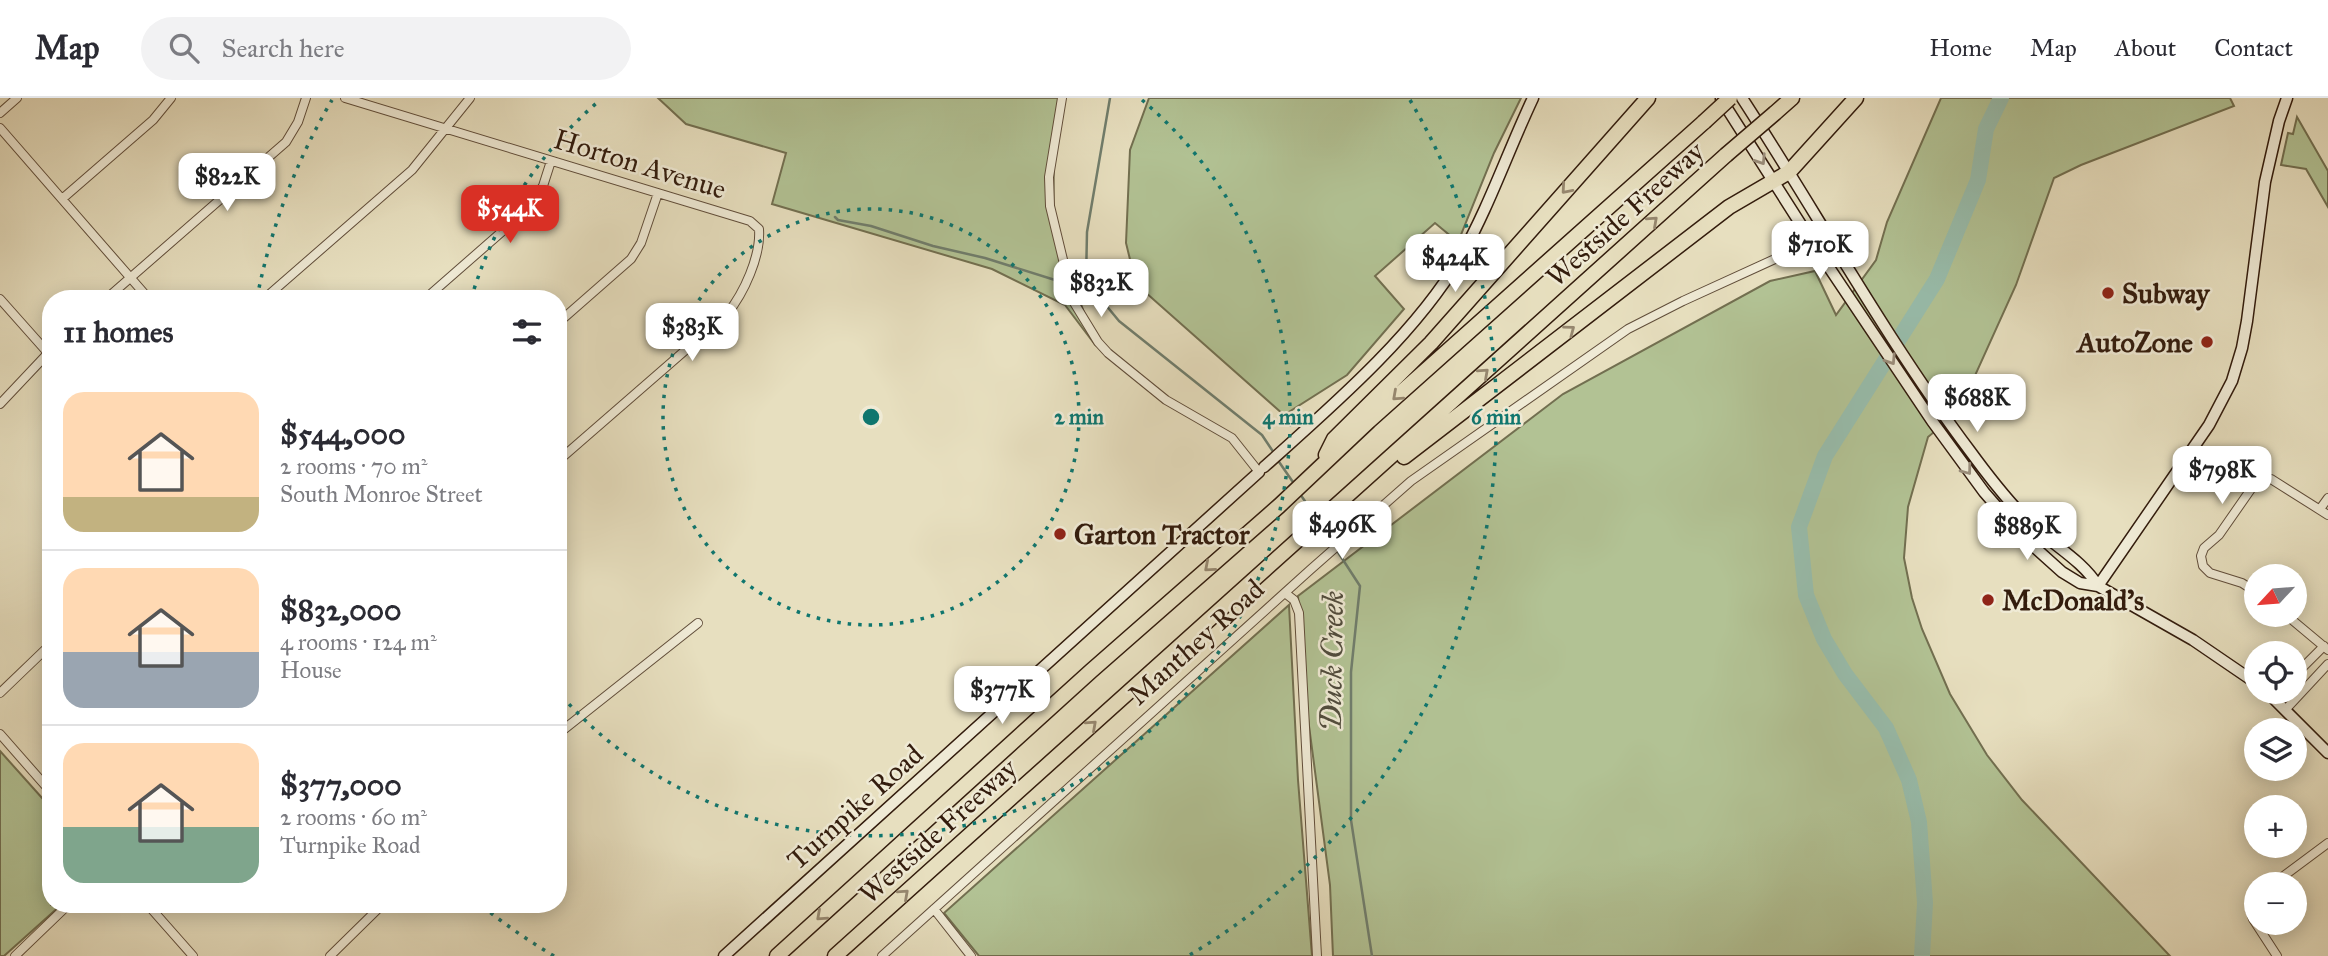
<!DOCTYPE html>
<html lang="en">
<head>
<meta charset="utf-8">
<style>
  :root { --surface:#fff; --page:#f2f2f3; --text:#2b2b33; --muted:#7c7c81; --line:#e1e1e2; --accent:#d93025 }
  body { margin:0; font-family:"IM FELL Great Primer",serif; background:var(--page); color:var(--text); height:100vh; display:flex; flex-direction:column; font-size:26px; white-space:nowrap }
  * { box-sizing:border-box; margin:0 }
  p { font-size:23px; color:var(--muted) }
  .icon { flex:none; width:38px; height:38px; fill:none; stroke:currentColor; stroke-width:2; stroke-linecap:round; stroke-linejoin:round }
  .map { position:relative; flex:1; overflow:hidden }
  .panel { position:absolute; left:42px; top:192px; width:525px; height:623px; display:flex; flex-direction:column; background:var(--surface); border-radius:28px; box-shadow:0 4px 18px #0003 }
  .panel>* { flex:none }
  .needle { width:46px; rotate:244deg }
  .buttons { position:absolute; left:2244px; top:466px; display:grid; gap:14px }
  .buttons a { display:grid; place-items:center; width:63px; height:63px; border-radius:50%; background:var(--surface); box-shadow:0 4px 18px #0003; font-size:35px }
  .price { position:absolute; translate:-50% -60px; padding:0 16px; border-radius:14px; background:#fff; color:#222; font-size:23px; line-height:46px; filter:drop-shadow(0 2px 4px #0008) }
  .price::after { content:''; position:absolute; left:50%; top:42px; width:21px; height:16px; margin-left:-10px; background:inherit; clip-path:polygon(0 0,100% 0,50% 100%) }
  .price.on { background:var(--accent); color:#fff }
  ul { padding:0; list-style:none }
  li { display:flex; align-items:center; gap:21px; height:175px; padding:0 21px }
  li+li { border-top:2px solid var(--line) }
  li span { display:grid; place-items:center; flex:none; width:196px; height:140px; border-radius:21px; color:#555 }
  li>.icon { margin-inline-start:auto }
  span .icon { width:84px; height:84px; fill:#fffc; stroke-width:1 }
  li b { font-size:30px }
  h2 { display:flex; justify-content:space-between; align-items:center; height:84px; padding:0 21px; font-size:30px }
  header { display:flex; align-items:center; gap:42px; box-sizing:border-box; height:98px; padding:0 35px; background:var(--surface); border-bottom:2px solid var(--line) }
  header strong { font-size:33px }
  nav { display:flex; gap:38px; margin-inline-start:auto; font-size:24px }
  .search { width:490px; height:63px; background:var(--page); display:flex; align-items:center; gap:18px; box-sizing:border-box; padding:0 24px; border-radius:38px; color:var(--muted); font-size:26px }
  .map>svg:first-child { display:block }
  .green { fill:#b2c294; stroke:#726f50; stroke-width:2 }
  .lines { fill:none; stroke-linecap:round; stroke-linejoin:round }
  .stream { stroke:#707d6c; stroke-width:2.5 }
  .river { stroke:#98bdac; stroke-width:16 }
  .street-casing { stroke:#604d3a; stroke-width:10 }
  .secondary-casing { stroke:#331c0d; stroke-width:13 }
  .highway-casing { stroke:#331c0d; stroke-width:17 }
  .street { stroke:#efead5; stroke-width:8 }
  .secondary { stroke:#efead5; stroke-width:10 }
  .highway { stroke:#e7dfbf; stroke-width:14 }
  .highway-bridge-casing { stroke:#331c0d; stroke-width:17; stroke-linecap:butt }
  .highway-bridge { stroke:#e7dfbf; stroke-width:14 }
  .oneway { stroke:#9a8d7b }
  .oneway2 { stroke:#96876f }
  .ring { fill:none; stroke:#0f766e; stroke-width:3.5; stroke-dasharray:3.5 7 }
  .poi-dot { fill:#8f2418; stroke:#efead5; stroke-width:2.5 }
  .labels { text-anchor:middle; dominant-baseline:central; stroke-width:5; stroke-linejoin:round; paint-order:stroke }
  .street-label { font-size:28px; fill:#331c0d; stroke:#efead5 }
  .poi-label { font-size:28px; font-weight:bold; fill:#331c0d; stroke:#efead5; text-anchor:start }
  .water-label { font-size:30px; font-style:italic; fill:#514c3d; stroke:#efead5 }
  .centre { fill:#0f766e; stroke:#efead5; stroke-width:3.5 }
  .ring-label { font-size:21px; text-anchor:middle; font-weight:bold; fill:#0f766e; stroke:#efead5; stroke-width:5; stroke-linejoin:round; paint-order:stroke }
</style>
</head>
<body>
<header>
<strong>Map</strong>
<div class="search"><svg class="icon" aria-label="search" viewBox="0 0 24 24"><circle cx="10" cy="10" r="6"/><path d="M15 15l6 6"/></svg>Search here</div>
<nav><a>Home</a><a>Map</a><a>About</a><a>Contact</a></nav>
</header>
<div class="map">
<svg width="2328" height="858" viewBox="0 0 2328 858">
  <rect width="100%" height="100%" fill="#e7dfbf"/>
  <filter id="stains"><feTurbulence type="fractalNoise" baseFrequency=".00286" numOctaves="4"/><feColorMatrix values="0 0 0 0 .2 0 0 0 0 .09 0 0 0 0 .02 0 0 0 .5 -.17"/></filter>
  <radialGradient id="worn" r=".72"><stop offset=".6" stop-color="#630" stop-opacity="0"/><stop offset="1" stop-color="#630" stop-opacity=".3"/></radialGradient>
  <!-- green -->
  <path class="green" d="M658 0H1065L1054 56 1053 128 1096 248 1065 207 992 171 772 106 786 55 686 26Z
    M1149 0H1521L1494 55 1458 144 1435 125 1375 178 1404 211 1347 277 1284 317 1136 186 1126 145 1130 52Z
    M1941 0H2230L2234 8 2081 67 2054 80 2016 187 1959 313 1928 339 1908 409 1904 460 1912 500 1922 531 1950 596 1987 657 2022 702 2170 858H1333L1330 787 1304 590 1298 498 1563 296 1770 183 1815 173 1836 217 1876 162 1887 124Z
    M2297 19 2328 73V109L2306 71 2281 67 2288 35 2293 36Z
    M1289 507 1298 682 1312 858H979L944 815Z
    M0 653 51 710V807H61L4 858H0Z"/>
  <g class="lines">
    <!-- stream -->
    <path class="stream" d="M1110 0 1087 134 1086 183 1119 223 1262 337 1274 355
      M835 119 838 122 871 128 933 148 985 160 1055 182H1065
      M1072 183H1086
      M1277 361 1295 387
      M1300 396 1316 419
      M1321 428 1360 488 1351 574V722L1372 858"/>
    <!-- river -->
    <path class="river" d="M1922 858 1925 805 1919 724 1909 682 1886 630 1845 576 1824 541 1806 497 1799 429 1825 358 1937 181 1978 82 1986 31 2001 0"/>
    <defs>
      <path id="street" d="M345 0 750 123 759 131C761 158 744 195 727 216L558 363
        M1062 0 1049 79 1050 108 1073 203 1098 244 1108 255 1166 302 1232 340 1259 374 1263 370
        M0 15 17 0
        M0 30 149 201
        M62 101 153 22 171 0
        M0 201 48 255
        M106 201 286 44 298 24 306 0
        M264 201 412 72 470 0
        M425 201 529 110 543 88 551 63
        M558 225 631 161 641 145 658 95
        M0 306 51 252
        M2320 411 2328 400
        M2256 494 2242 485 2210 475 2203 468 2201 458 2204 450 2219 437 2258 381H2271L2328 417
        M1285 495 1294 502 1299 515 1317 858
        M2285 516 2328 552
        M2294 578 2324 548
        M0 595 51 546
        M2286 611 2328 566
        M0 636 51 694
        M558 636 698 525
        M2273 786 2328 745
        M2256 800 2250 812 2253 821 2277 858
        M148 807 193 858
        M934 811 971 858
        M15 858 68 807
        M330 858 382 807
        M882 858 1310 472 1411 383 1628 231 1683 203 1812 144"/>
      <path id="secondary" d="M1742 0C1818 117 1886 241 1970 353 1989 379 2009 405 2032 427 2053 447 2083 463 2098 488
        M1721 1 1812 144 1932 323 1984 394 2023 439 2062 474 2080 485 2098 488 2193 542 2256 585
        M1264 369C1331 309 1415 237 1460 160 1489 109 1508 53 1533 0
        M2098 488 2209 327 2232 283 2242 250 2247 223 2265 84 2279 23 2287 0
        M2266 593 2328 655
        M724 858 1259 374"/>
      <path id="highway" d="M1775 15 1792 0
        M1326 357 1334 341 1431 245 1648 0
        M1404 359 1729 109 1789 74 1856 0
        M777 858 1091 573 1279 408 1369 323 1704 24
        M835 858 1726 57"/>
    </defs>
    <!-- street casing -->
    <use href="#street" class="street-casing"/>
    <!-- secondary casing -->
    <use href="#secondary" class="secondary-casing"/>
    <!-- highway casing -->
    <use href="#highway" class="highway-casing"/>
    <!-- street -->
    <use href="#street" class="street"/>
    <!-- secondary -->
    <use href="#secondary" class="secondary"/>
    <!-- highway -->
    <use href="#highway" class="highway"/>
    <defs>
      <path id="highway-bridge" d="M1704 24 1730 0
        M1726 57 1775 15"/>
    </defs>
    <!-- highway-bridge casing -->
    <use href="#highway-bridge" class="highway-bridge-casing"/>
    <!-- highway-bridge -->
    <use href="#highway-bridge" class="highway-bridge"/>
  </g>
  <!-- one-way arrows -->
  <defs><path id="oneway-chevron" d="M-2-3.5L2.5 0L-2 3.5" fill="none" stroke-width="1.6" stroke-linecap="round" stroke-linejoin="round" transform="scale(1.75)"/></defs>
  <g class="oneway">
    <use href="#oneway-chevron" transform="translate(1761 62) rotate(57)"/>
    <use href="#oneway-chevron" transform="translate(1891 262) rotate(57)"/>
    <use href="#oneway-chevron" transform="translate(1967 372) rotate(53)"/>
  </g>
  <g class="oneway2">
    <use href="#oneway-chevron" transform="translate(1566 91) rotate(131)"/>
    <use href="#oneway-chevron" transform="translate(1653 123) rotate(-42)"/>
    <use href="#oneway-chevron" transform="translate(1570 232) rotate(-37)"/>
    <use href="#oneway-chevron" transform="translate(1484 275) rotate(-42)"/>
    <use href="#oneway-chevron" transform="translate(1397 298) rotate(138)"/>
    <use href="#oneway-chevron" transform="translate(1209 469) rotate(139)"/>
    <use href="#oneway-chevron" transform="translate(1092 627) rotate(-42)"/>
    <use href="#oneway-chevron" transform="translate(904 796) rotate(-42)"/>
    <use href="#oneway-chevron" transform="translate(821 818) rotate(138)"/>
  </g>
  <!-- distance rings -->
  <g class="ring">
    <circle cx="871" cy="319" r="208"/>
    <path d="M471 201A417 417 0 0 1 600 2M1142 2A417 417 0 1 1 559 595"/>
    <path d="M554 858A625 625 0 0 1 482 808M257 200A625 625 0 0 1 332 2M1410 2A625 625 0 0 1 1188 858"/>
  </g>
  <!-- markers -->
  <g class="poi-dot">
    <circle cx="2108" cy="195" r="7"/>
    <circle cx="2207" cy="244" r="7"/>
    <circle cx="1060" cy="436" r="7"/>
    <circle cx="1988" cy="502" r="7"/>
  </g>
  <g class="labels">
    <!-- street labels -->
    <g class="street-label">
      <text transform="translate(640 66) rotate(17)">Horton Avenue</text>
      <text transform="translate(1625 116) rotate(-42)">Westside Freeway</text>
      <text transform="translate(1196 544) rotate(-42)">Manthey Road</text>
      <text transform="translate(855 709) rotate(-42)">Turnpike Road</text>
      <text transform="translate(938 733) rotate(-42)">Westside Freeway</text>
    </g>
    <!-- poi labels -->
    <g class="poi-label">
      <text x="2122" y="195">Subway</text>
      <text x="2193" y="244" text-anchor="end">AutoZone</text>
      <text x="1074" y="436">Garton Tractor</text>
      <text x="2002" y="502">McDonald's</text>
    </g>
    <!-- water labels -->
    <g class="water-label">
      <text transform="translate(1332 563) rotate(-89)">Duck Creek</text>
    </g>
  </g>
  <circle cx="871" cy="319" r="10" class="centre"/>
  <g class="ring-label">
    <text x="1079" y="326">2 min</text>
    <text x="1288" y="326">4 min</text>
    <text x="1496" y="326">6 min</text>
  </g>
  <rect width="100%" height="100%" filter="url(#stains)"/>
  <rect width="100%" height="100%" fill="url(#worn)"/>
</svg>
<div class="buttons">
<a><svg class="needle" viewBox="-14 -14 28 28"><path d="M0-13l5 13h-10z" fill="#e53935"/><path d="M0 13l5-13h-10z" fill="#7c7c81"/></svg></a>
<a><svg class="icon" aria-label="locate" viewBox="0 0 24 24"><circle cx="12" cy="12" r="6"/><path d="M12 2v4M12 18v4M2 12h4M18 12h4"/></svg></a>
<a><svg class="icon" aria-label="layers" viewBox="0 0 24 24"><path d="M12 4l9 5-9 5-9-5zM3 14l9 5 9-5"/></svg></a>
<a>+</a>
<a>−</a>
</div>
<b class="price" style="left:227px;top:115px">$822K</b>
<b class="price on" style="left:510px;top:147px">$544K</b>
<b class="price" style="left:1820px;top:183px">$710K</b>
<b class="price" style="left:1455px;top:196px">$424K</b>
<b class="price" style="left:1101px;top:221px">$832K</b>
<b class="price" style="left:692px;top:265px">$383K</b>
<b class="price" style="left:1977px;top:336px">$688K</b>
<b class="price" style="left:2222px;top:408px">$798K</b>
<b class="price" style="left:1342px;top:463px">$496K</b>
<b class="price" style="left:2027px;top:464px">$889K</b>
<b class="price" style="left:1002px;top:628px">$377K</b>
<section class="panel">
<h2>11 homes<svg class="icon" aria-label="filters" viewBox="0 0 24 24"><path d="M4 7h16M4 17h16"/><circle cx="9" cy="7" r="2"/><circle cx="15" cy="17" r="2"/></svg></h2>
<ul>
<li><span style="background:linear-gradient(#ffd9b3 75%,#c2b280 0)"><svg class="icon" aria-label="home" viewBox="0 0 24 24"><path d="M3 11l9-7 9 7M6 9v11h12V9"/></svg></span><div><b>$544,000</b><p>2 rooms · 70 m²</p><p>South Monroe Street</p></div></li>
<li><span style="background:linear-gradient(#ffd9b3 60%,#9aa5b1 0)"><svg class="icon" aria-label="home" viewBox="0 0 24 24"><path d="M3 11l9-7 9 7M6 9v11h12V9"/></svg></span><div><b>$832,000</b><p>4 rooms · 124 m²</p><p>House</p></div></li>
<li><span style="background:linear-gradient(#ffd9b3 60%,#7fa58c 0)"><svg class="icon" aria-label="home" viewBox="0 0 24 24"><path d="M3 11l9-7 9 7M6 9v11h12V9"/></svg></span><div><b>$377,000</b><p>2 rooms · 60 m²</p><p>Turnpike Road</p></div></li>
</ul>
</section>
</div>
</body>
</html>
